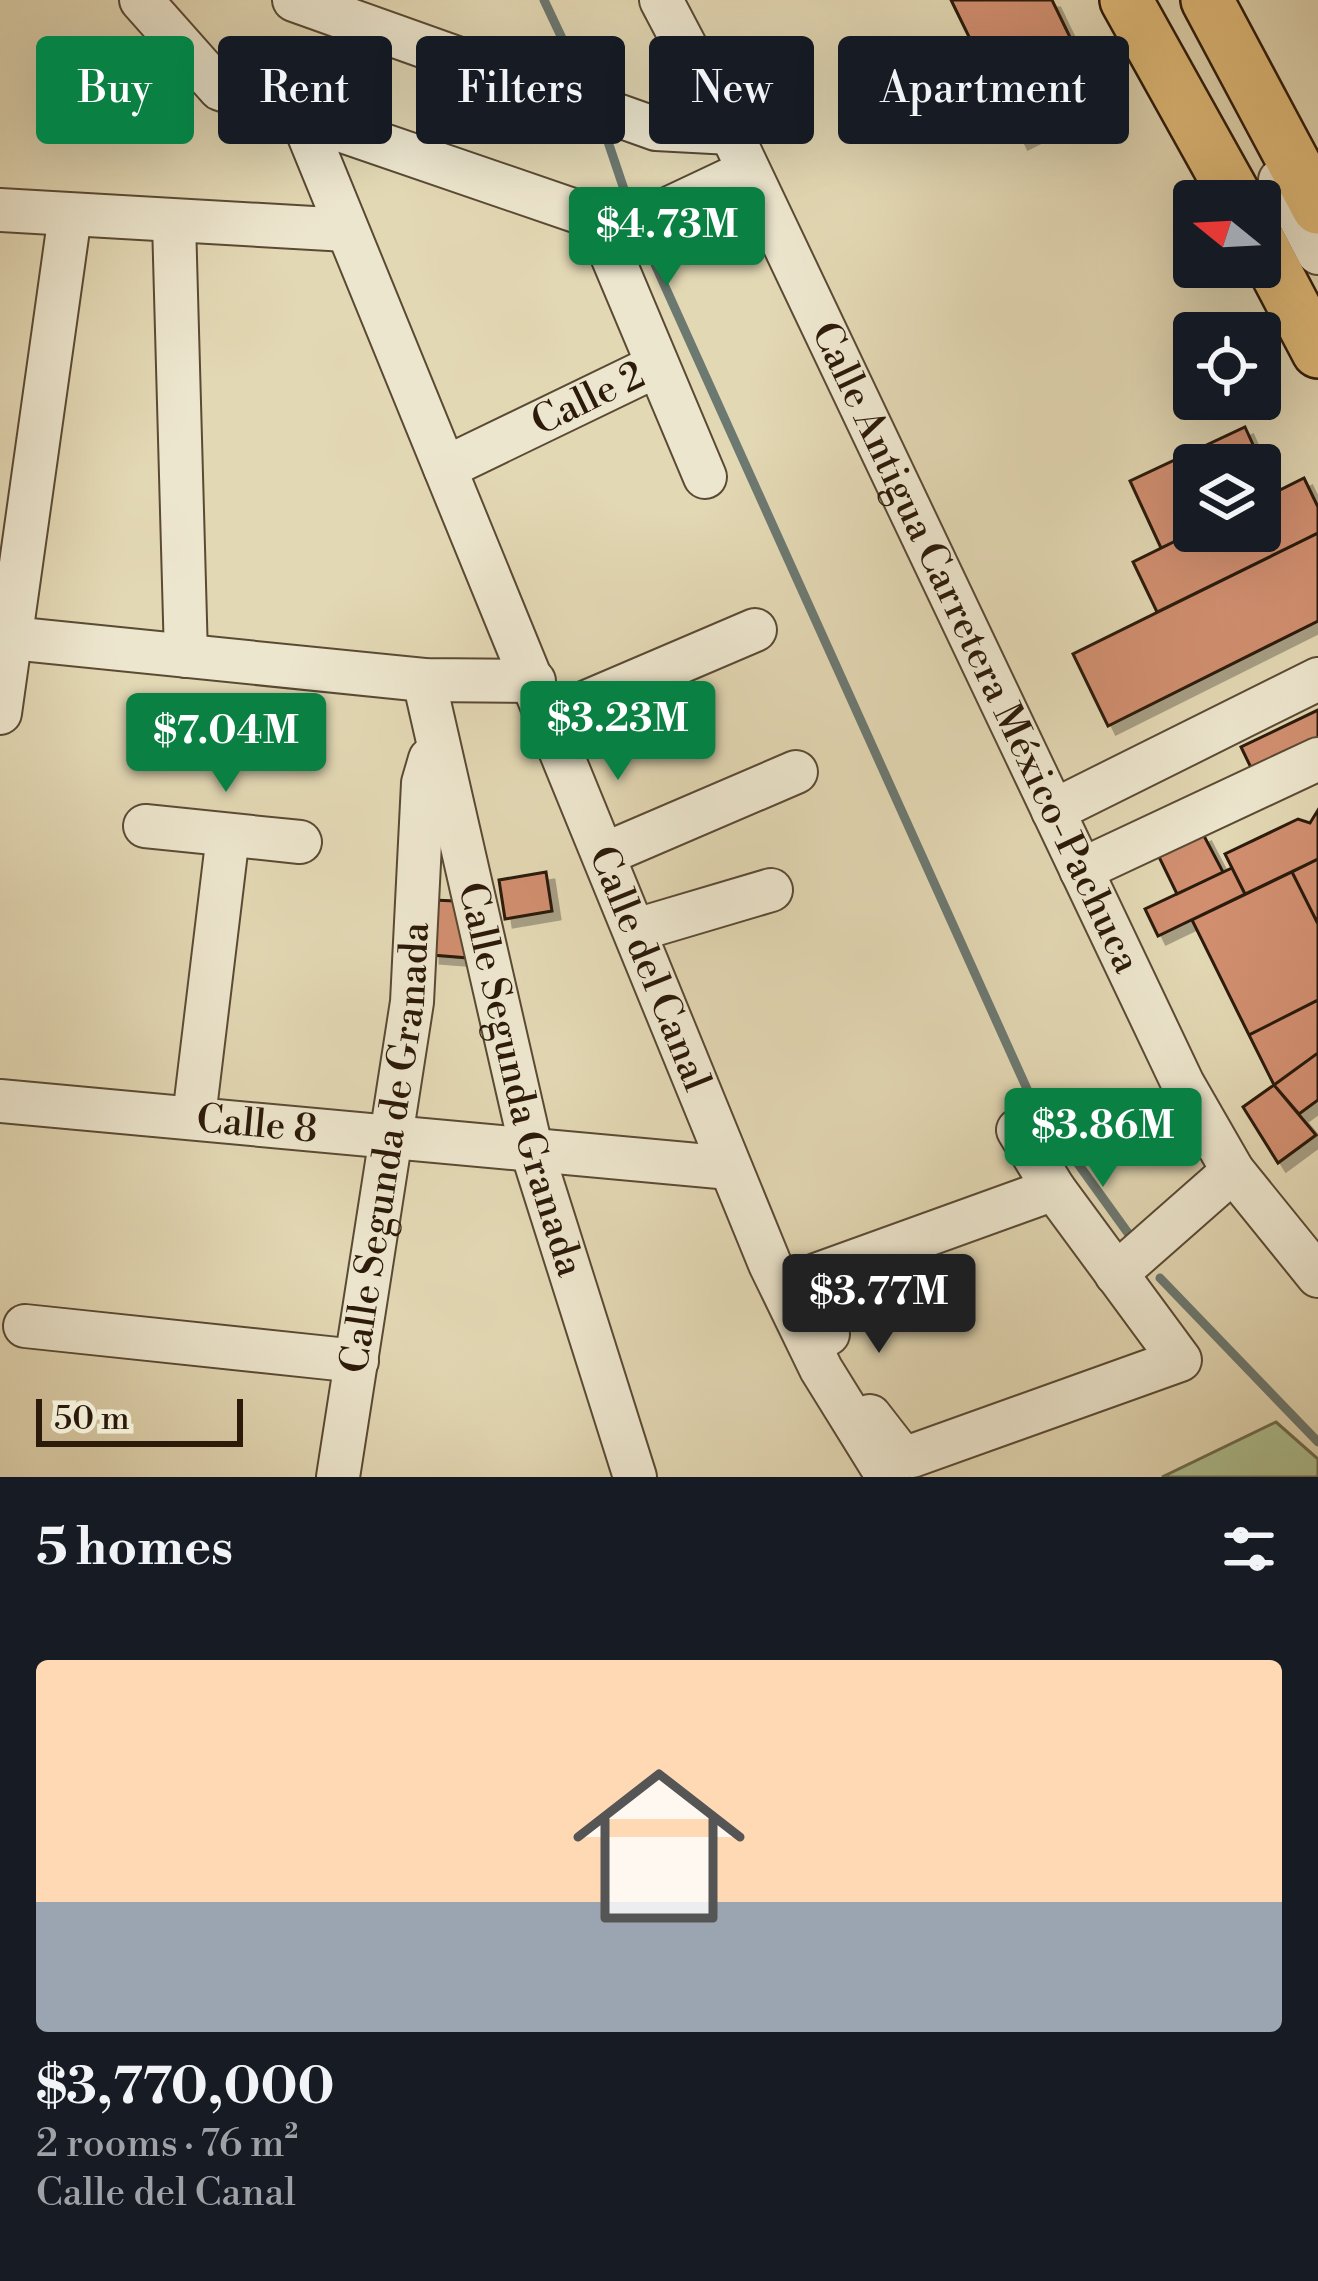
<!DOCTYPE html>
<html lang="en">
<head>
<meta charset="utf-8">
<style>
  :root { --surface:#171b24; --page:#242831; --text:#f1f3f6; --muted:#9ea1a6; --line:#363941; --accent:#0b8043 }
  body { margin:0; font-family:"Libre Bodoni",serif; background:var(--page); color:var(--text); height:100vh; display:flex; flex-direction:column; font-size:45px; white-space:nowrap }
  * { box-sizing:border-box; margin:0 }
  p { font-size:39px; color:var(--muted) }
  .icon { flex:none; width:66px; height:66px; fill:none; stroke:currentColor; stroke-width:2; stroke-linecap:round; stroke-linejoin:round }
  .map { position:relative; height:1477px; overflow:hidden }
  .side { display:flex; flex-direction:column; background:var(--surface); flex:1 }
  .side>* { flex:none }
  .guide { position:absolute; left:36px; top:36px; width:1248px; height:108px; display:flex; gap:24px }
  .needle { width:78px; rotate:288deg }
  .tools { position:absolute; left:1173px; top:180px; display:grid; gap:24px }
  .tools a { display:grid; place-items:center; width:108px; height:108px; border-radius:12px; background:var(--surface); box-shadow:0 12px 48px #0002; font-size:60px }
  .scale { position:absolute; left:36px; bottom:30px; width:207px; box-sizing:border-box; padding-left:12px; border:6px solid #2c1a0a; border-top:0; font-size:33px; line-height:42px; white-space:nowrap; color:#2c1a0a; -webkit-text-stroke:9px #ede6ce; paint-order:stroke }
  .price { position:absolute; translate:-50% -102px; padding:0 27px; border-radius:12px; background:var(--accent); color:#fff; font-size:39px; line-height:78px; filter:drop-shadow(0 3px 6px #0008) }
  .price::after { content:''; position:absolute; left:50%; top:72px; width:36px; height:27px; margin-left:-18px; background:inherit; clip-path:polygon(0 0,100% 0,50% 100%) }
  .price.on { background:#222; color:#fff }
  ul { padding:0; list-style:none }
  li { display:grid; align-content:center; gap:24px; height:636px; padding:0 36px }
  li+li { border-top:3px solid var(--line) }
  li span { display:grid; place-items:center; height:372px; border-radius:12px; color:#555 }
  li>.icon { margin-inline-start:auto }
  span .icon { width:216px; height:216px; fill:#fffc; stroke-width:1 }
  li b { font-size:51px }
  h2 { display:flex; justify-content:space-between; align-items:center; height:144px; padding:0 36px; font-size:51px }
  .chip { padding:0 42px; border-radius:12px; background:var(--surface); box-shadow:0 12px 48px #0002; font-size:42px; line-height:108px }
  .chip.on { background:var(--accent); color:#fff }
  .map>svg:first-child { display:block }
  .green { fill:#aec091; stroke:#6d6d4e; stroke-width:3 }
  .lines { fill:none; stroke-linecap:round; stroke-linejoin:round }
  .stream { stroke:#6c7971; stroke-width:9 }
  .building { fill:#d18f70; stroke:#2c1a0a; stroke-width:3; filter:url(#shadow) }
  .minor-casing { stroke:#5a4a34; stroke-width:46 }
  .major-casing { stroke:#2c1a0a; stroke-width:56 }
  .minor { stroke:#ede6ce; stroke-width:42 }
  .major { stroke:#e2bc7a; stroke-width:51 }
  .labels { text-anchor:middle; dominant-baseline:central; stroke-width:10; stroke-linejoin:round; paint-order:stroke }
  .street-label { font-size:39px; fill:#2c1a0a; stroke:#ede6ce }
</style>
</head>
<body>
<div class="map">
<svg width="1318" height="1477" viewBox="0 0 1318 1477">
  <defs>
    <filter id="shadow"><feDropShadow dx="8" dy="8" stdDeviation="0" flood-color="#0004"/></filter>
  </defs>
  <rect width="100%" height="100%" fill="#e3d8b4"/>
  <filter id="stains"><feTurbulence type="fractalNoise" baseFrequency=".00167" numOctaves="4"/><feColorMatrix values="0 0 0 0 .2 0 0 0 0 .09 0 0 0 0 .02 0 0 0 .5 -.17"/></filter>
  <radialGradient id="worn" r=".72"><stop offset=".6" stop-color="#630" stop-opacity="0"/><stop offset="1" stop-color="#630" stop-opacity=".3"/></radialGradient>
  <!-- green -->
  <path class="green" d="M1276 1422 1318 1459V1477H1162Z"/>
  <g class="lines">
    <!-- stream -->
    <path class="stream" d="M544 0 585 87
      M602 124 631 210
      M640 231 1032 1100 1128 1233
      M1160 1278 1318 1442"/>
  </g>
  <!-- building -->
  <path class="building" d="M951 0H1052L1101 101 1020 141Z
    M1245 427 1275 493 1260 500V465H1194L1196 531 1161 548 1130 481Z
    M1304 478 1318 507V533L1157 612 1133 562 1196 531H1260V500Z
    M1318 533V621L1108 726 1073 654Z
    M1318 710V746L1255 776 1241 747Z
    M1318 810V859L1245 894 1225 854 1298 819 1310 823Z
    M1203 834 1223 872 1177 894 1159 857Z
    M1318 859V924L1292 872Z
    M1232 868 1245 894 1158 936 1145 909Z
    M546 872 552 911 505 919 499 880Z
    M1292 872 1318 924V1000L1249 1035 1192 920Z
    M433 900 455 901 469 958 432 955Z
    M1318 1000V1053L1274 1085 1249 1035Z
    M1318 1053V1100L1299 1114 1274 1085Z
    M1274 1085 1316 1135 1278 1163 1243 1107Z"/>
  <g class="lines">
    <defs>
      <g id="minor">
        <path d="M141 0 220 89 596 218 705 477"/>
        <path d="M294 0 656 129 731 133"/>
        <path id="s1" d="M661 0 731 133 1183 1084 1233 1171 1318 1276"/>
        <path id="s2" d="M301 116 770 1264 821 1369 888 1477"/>
        <path d="M1280 180 1318 253"/>
        <path d="M0 210 347 230"/>
        <path d="M174 222 186 656"/>
        <path d="M606 238 748 171"/>
        <path id="s3" d="M445 468 654 367"/>
        <path d="M0 637 424 680 534 681"/>
        <path id="s4" d="M424 680 531 1148 635 1477"/>
        <path d="M0 713 70 215"/>
        <path d="M549 718 755 630"/>
        <path d="M1053 811 1318 679"/>
        <path d="M145 826 300 842"/>
        <path d="M605 854 796 772"/>
        <path d="M1081 870 1318 759"/>
        <path d="M636 930 771 890"/>
        <path id="s5" d="M0 1101 730 1168"/>
        <path d="M194 1117 228 835"/>
        <path d="M1116 1274 1233 1171"/>
        <path d="M25 1326 357 1361"/>
        <path d="M828 1334 810 1286 816 1275 1054 1189"/>
        <path d="M870 1416 898 1452 912 1456 1180 1360 1054 1189 1018 1130"/>
        <path id="s6" d="M338 1477 412 1002 423 783 430 759"/>
      </g>
      <path id="major" d="M1126 0 1238 201
        M1207 0 1318 208
        M1260 242 1318 352"/>
    </defs>
    <!-- minor casing -->
    <use href="#minor" class="minor-casing"/>
    <!-- major casing -->
    <use href="#major" class="major-casing"/>
    <!-- minor -->
    <use href="#minor" class="minor"/>
    <!-- major -->
    <use href="#major" class="major"/>
  </g>
  <g class="labels">
    <!-- street labels -->
    <g class="street-label">
      <text stroke="none"><textPath href="#s3" startOffset="159">Calle 2</textPath></text>
      <text stroke="none"><textPath href="#s1" startOffset="720">Calle Antigua Carretera México-Pachuca</textPath></text>
      <text stroke="none"><textPath href="#s2" startOffset="921">Calle del Canal</textPath></text>
      <text stroke="none"><textPath href="#s4" startOffset="411">Calle Segunda Granada</textPath></text>
      <text stroke="none"><textPath href="#s5" startOffset="258">Calle 8</textPath></text>
      <text stroke="none"><textPath href="#s6" startOffset="333">Calle Segunda de Granada</textPath></text>
    </g>
  </g>
  <rect width="100%" height="100%" filter="url(#stains)"/>
  <rect width="100%" height="100%" fill="url(#worn)"/>
</svg>
<div class="tools">
<a><svg class="needle" viewBox="-14 -14 28 28"><path d="M0-13l5 13h-10z" fill="#e53935"/><path d="M0 13l5-13h-10z" fill="#9ea1a6"/></svg></a>
<a><svg class="icon" aria-label="locate" viewBox="0 0 24 24"><circle cx="12" cy="12" r="6"/><path d="M12 2v4M12 18v4M2 12h4M18 12h4"/></svg></a>
<a><svg class="icon" aria-label="layers" viewBox="0 0 24 24"><path d="M12 4l9 5-9 5-9-5zM3 14l9 5 9-5"/></svg></a>
</div>
<div class="scale">50 m</div>
<b class="price" style="left:667px;top:289px">$4.73M</b>
<b class="price" style="left:618px;top:783px">$3.23M</b>
<b class="price" style="left:226px;top:795px">$7.04M</b>
<b class="price" style="left:1103px;top:1190px">$3.86M</b>
<b class="price on" style="left:879px;top:1356px">$3.77M</b>
<div class="guide">
<a class="chip on">Buy</a>
<a class="chip">Rent</a>
<a class="chip">Filters</a>
<a class="chip">New</a>
<a class="chip">Apartment</a>
</div>
</div>
<section class="side">
<h2>5 homes<svg class="icon" aria-label="filters" viewBox="0 0 24 24"><path d="M4 7h16M4 17h16"/><circle cx="9" cy="7" r="2"/><circle cx="15" cy="17" r="2"/></svg></h2>
<ul>
<li><span style="background:linear-gradient(#ffd9b3 65%,#9aa5b1 0)"><svg class="icon" aria-label="home" viewBox="0 0 24 24"><path d="M3 11l9-7 9 7M6 9v11h12V9"/></svg></span><div><b>$3,770,000</b><p>2 rooms · 76 m²</p><p>Calle del Canal</p></div></li>
</ul>
</section>
</body>
</html>
